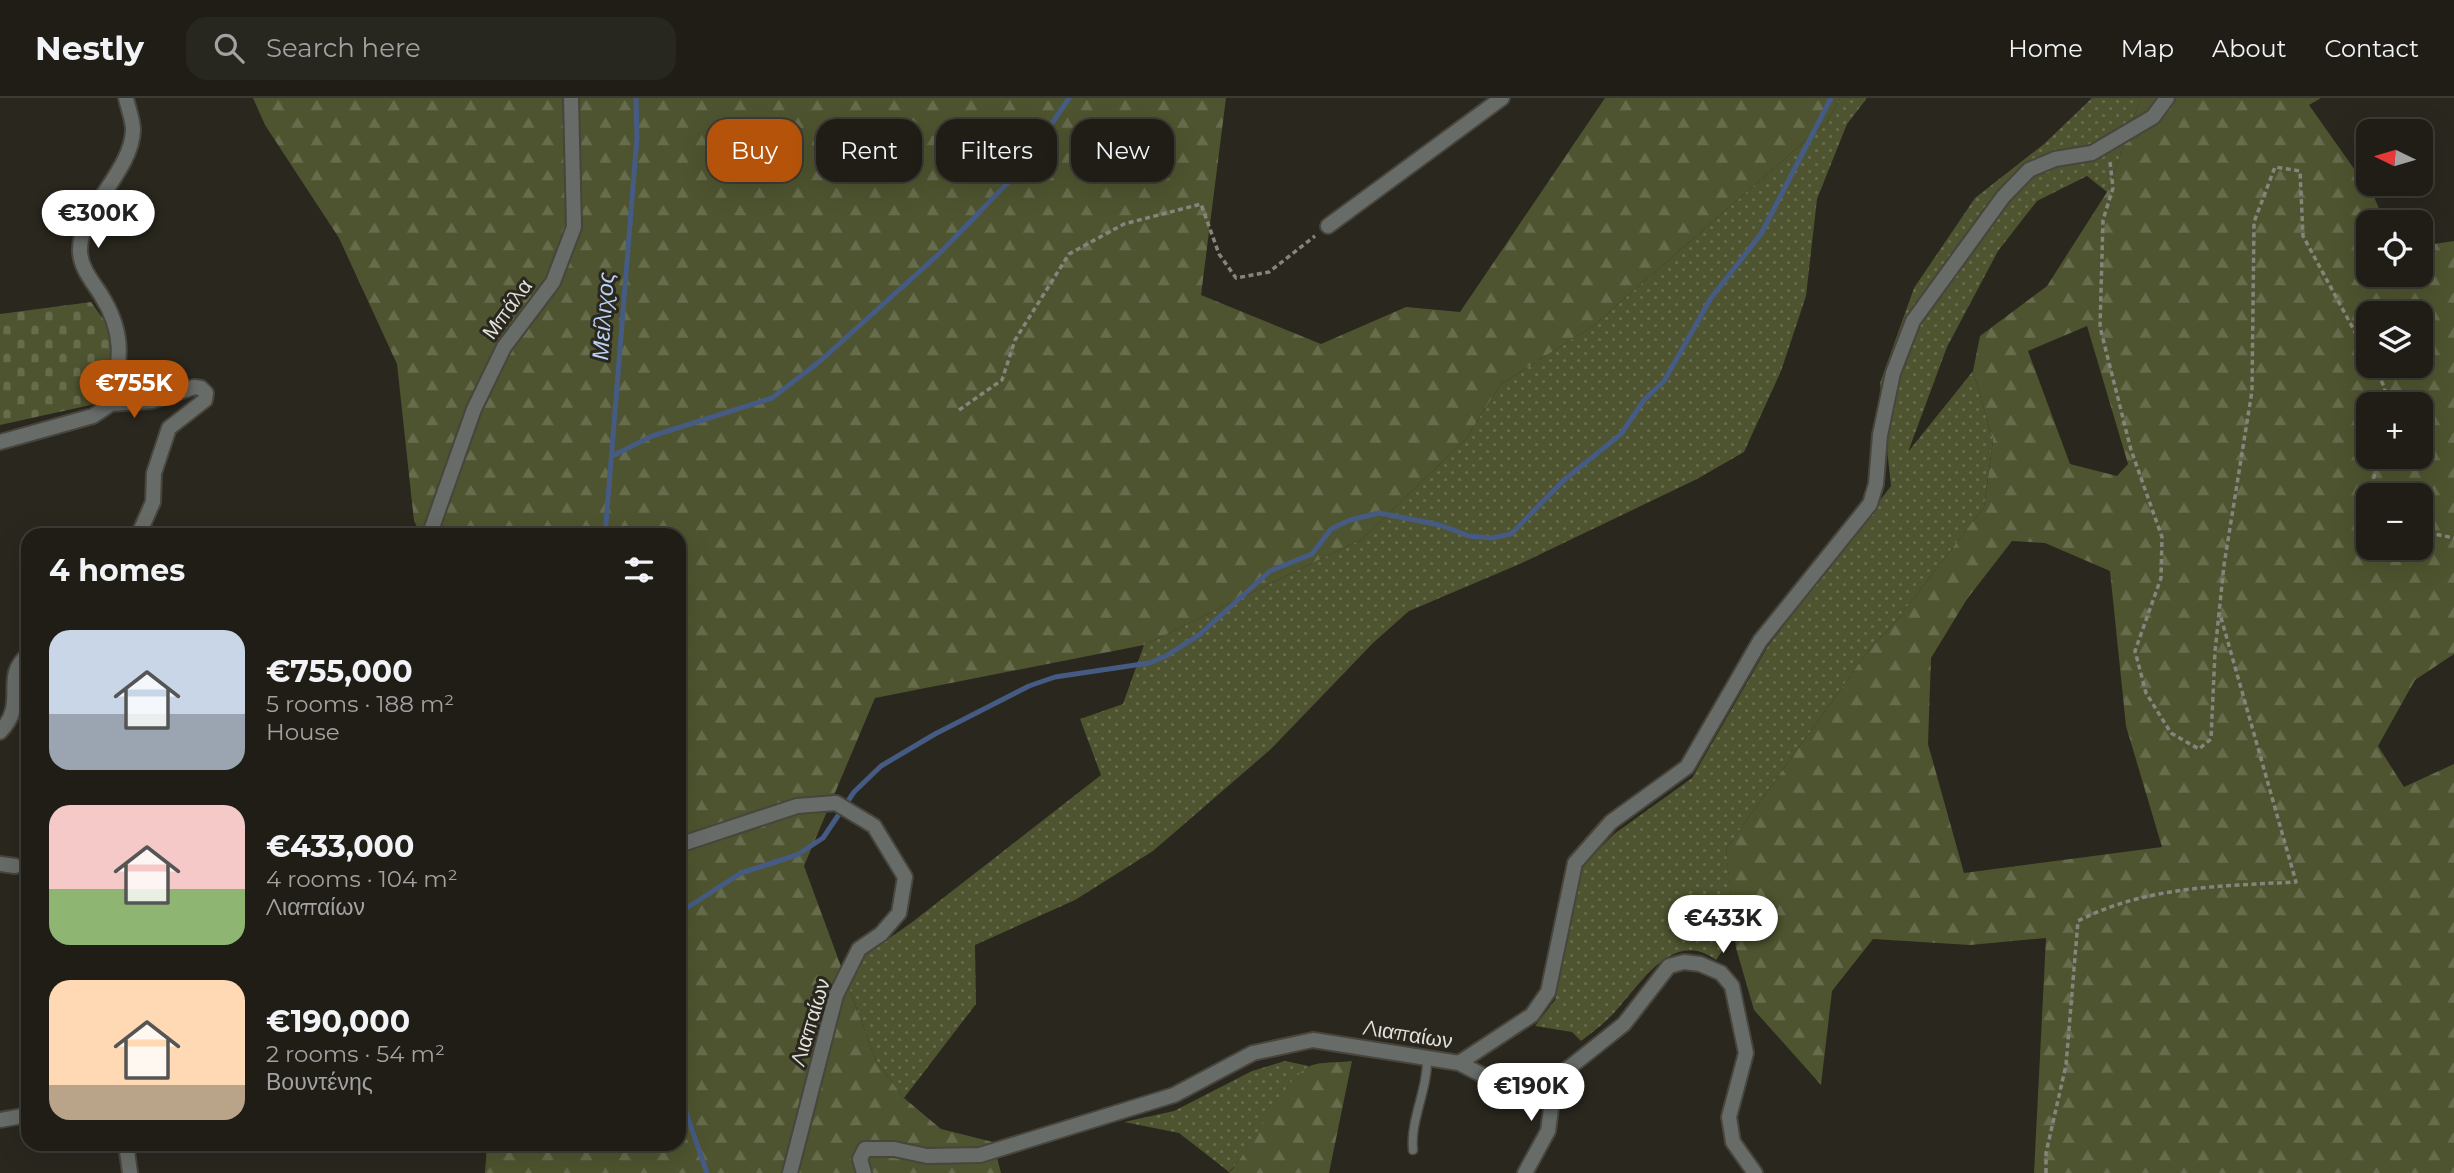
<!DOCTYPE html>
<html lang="en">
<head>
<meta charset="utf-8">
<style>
  :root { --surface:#1f1d16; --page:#27261f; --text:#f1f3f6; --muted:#a1a2a1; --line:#3c3b35; --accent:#b45309 }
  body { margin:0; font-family:Montserrat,sans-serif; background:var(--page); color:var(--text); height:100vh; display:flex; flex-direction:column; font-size:26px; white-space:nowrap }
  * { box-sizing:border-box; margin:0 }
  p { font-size:23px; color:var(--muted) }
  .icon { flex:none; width:38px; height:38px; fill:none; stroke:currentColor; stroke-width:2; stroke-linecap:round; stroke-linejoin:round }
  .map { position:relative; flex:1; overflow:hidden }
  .sheet { position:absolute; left:21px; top:430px; width:665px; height:623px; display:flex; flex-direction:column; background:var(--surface); border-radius:21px; box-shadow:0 7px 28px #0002,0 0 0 2px var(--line) }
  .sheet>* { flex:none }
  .hud { position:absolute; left:707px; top:21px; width:665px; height:63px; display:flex; gap:14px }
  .needle { width:46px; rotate:275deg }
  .fabs { position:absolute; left:2356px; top:21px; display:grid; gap:14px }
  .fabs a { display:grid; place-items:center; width:77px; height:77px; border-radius:14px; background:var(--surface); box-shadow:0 7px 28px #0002,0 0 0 2px var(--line); font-size:35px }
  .price { position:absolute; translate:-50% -60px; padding:0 16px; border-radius:24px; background:#fff; color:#222; font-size:23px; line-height:46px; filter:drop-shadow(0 2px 4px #0008) }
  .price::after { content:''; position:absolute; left:50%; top:42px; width:21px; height:16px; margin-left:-10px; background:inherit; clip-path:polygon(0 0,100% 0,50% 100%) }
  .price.selected { background:var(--accent); color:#fff }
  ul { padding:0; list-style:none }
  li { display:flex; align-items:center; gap:21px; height:175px; padding:0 28px }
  li span { display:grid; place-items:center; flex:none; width:196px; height:140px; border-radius:21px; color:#555 }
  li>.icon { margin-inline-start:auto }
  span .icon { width:84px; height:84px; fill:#fffc; stroke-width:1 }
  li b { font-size:30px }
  h2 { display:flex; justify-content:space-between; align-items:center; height:84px; padding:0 28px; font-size:30px }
  .tag { padding:0 24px; border-radius:21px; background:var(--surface); box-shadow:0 7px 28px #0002,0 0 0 2px var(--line); font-size:24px; line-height:63px }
  .tag.selected { background:var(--accent); color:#fff }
  header { display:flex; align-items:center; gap:42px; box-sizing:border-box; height:98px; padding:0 35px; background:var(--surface); border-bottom:2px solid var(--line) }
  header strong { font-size:33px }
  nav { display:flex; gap:38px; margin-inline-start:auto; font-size:24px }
  .search { width:490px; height:63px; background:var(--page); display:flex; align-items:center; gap:18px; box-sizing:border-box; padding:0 24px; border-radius:21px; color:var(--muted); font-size:26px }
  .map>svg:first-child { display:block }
  .grass { fill:url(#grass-dots) }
  .forest { fill:url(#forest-firs); fill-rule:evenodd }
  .cemetery { fill:url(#cemetery-stones) }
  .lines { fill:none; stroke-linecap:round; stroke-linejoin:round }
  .stream { stroke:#465b83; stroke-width:5 }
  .service-casing { stroke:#47453c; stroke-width:11 }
  .minor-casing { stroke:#47453c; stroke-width:18 }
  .path { stroke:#86857d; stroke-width:3.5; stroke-dasharray:5 3.5; stroke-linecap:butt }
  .service { stroke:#686c69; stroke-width:8 }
  .minor { stroke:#686c69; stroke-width:14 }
  .labels { text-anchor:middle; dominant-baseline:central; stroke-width:6; stroke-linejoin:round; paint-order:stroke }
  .street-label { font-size:21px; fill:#e2e1db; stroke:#29271e }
  .water-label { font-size:23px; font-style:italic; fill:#bad0f7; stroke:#29271e }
</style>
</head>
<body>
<header>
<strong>Nestly</strong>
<div class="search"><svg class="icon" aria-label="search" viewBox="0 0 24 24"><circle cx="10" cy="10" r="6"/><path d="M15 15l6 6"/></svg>Search here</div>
<nav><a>Home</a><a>Map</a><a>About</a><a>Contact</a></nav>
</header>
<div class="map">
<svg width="2454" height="1075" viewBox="0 0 2454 1075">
  <defs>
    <pattern id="grass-dots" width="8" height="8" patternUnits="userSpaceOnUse" patternTransform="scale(1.75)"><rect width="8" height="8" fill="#4e542f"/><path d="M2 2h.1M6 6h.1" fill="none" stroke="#676c4d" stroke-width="1.8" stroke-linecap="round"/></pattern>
    <pattern id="forest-firs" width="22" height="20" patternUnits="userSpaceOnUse" patternTransform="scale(1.75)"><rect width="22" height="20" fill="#4e542f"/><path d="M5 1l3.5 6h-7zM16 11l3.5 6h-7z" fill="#676c4d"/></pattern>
    <pattern id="cemetery-stones" width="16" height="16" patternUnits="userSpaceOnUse" patternTransform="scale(1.75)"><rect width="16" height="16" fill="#4e542f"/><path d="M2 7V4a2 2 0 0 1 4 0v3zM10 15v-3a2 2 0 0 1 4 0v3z" fill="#676c4d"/></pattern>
  </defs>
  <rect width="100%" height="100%" fill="#29271e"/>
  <!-- grass -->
  <path class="grass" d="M1840 0H1867L1847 26 1817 101 1806 198 1781 273 1744 354 1697 381 1522 465 1409 513 1373 545 1271 651 1153 753 1075 802 975 847 976 906 904 1000 876 963 848 887 864 858 911 825 1101 677 1080 621 1123 606 1144 547 1362 441 1465 342 1501 286 1593 228 1827 24Z
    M2092 0H2141L2107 94 2087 78 2037 103 1998 153 1947 249 1908 354 1973 273 1993 342 1984 409 1897 522 1868 553 1726 751 1735 834 1716 862C1671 828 1638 891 1610 919 1601 928 1591 935 1581 943L1572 934 1535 928 1555 902 1583 767 1614 736 1692 680 1768 548 1891 388 1880 285 1914 190 1975 100 2044 46Z
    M1285 963 1309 968C1276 999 1260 1042 1229 1074L1179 1035 1124 1024 1174 1013 1252 973Z"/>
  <!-- forest -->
  <path class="forest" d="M253 0H1226L1201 197 1321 246 1406 209 1460 214 1605 0H1840L1827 24 1593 228 1501 286 1465 342 1362 441 1144 547 875 600 804 768 876 963 904 1000 941 1031 993 1044 1001 1075H485L487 1047 679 1046V438L421 437 414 423 397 266 339 140 265 27Z
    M2141 0H2321L2309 7 2374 99 2385 124H2368V177H2420V148L2454 143V556L2415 582 2378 648 2404 689 2454 666V1075H2034L2046 840 1970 847 1873 841 1832 893 1821 987 1754 912 1736 850 1726 751 1868 553 1897 522 1984 409 1993 342 1973 273 1980 238 2047 188 2107 94ZM2368 215H2420V268H2368ZM2087 228 2128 366 2117 378 2070 366 2028 253ZM2368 306H2420V359H2368ZM2368 397H2420V450H2368ZM2012 443 2045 445 2110 473 2126 628 2162 749 1964 775 1928 646 1931 560 1967 501Z
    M1352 963 1329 1075H1229C1254 1048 1280 985 1308 969 1318 963 1340 965 1352 963Z"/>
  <!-- cemetery -->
  <path class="cemetery" d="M91 204 114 236 104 304 0 327V216Z"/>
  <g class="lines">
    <!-- stream -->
    <path class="stream" d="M612 358 652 338 772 300 819 264 939 156 1021 71 1069 0
      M605 438 637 39 636 0
      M679 815 741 775 797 757 823 740 854 694 881 668 935 636 1029 588 1055 579 1149 565 1166 558 1199 537 1270 473 1312 456 1331 431 1350 422 1379 415 1440 427 1469 438 1492 440 1511 436 1564 382 1621 336 1644 302 1664 283 1711 200 1761 136 1831 0
      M679 994 707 1075"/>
    <defs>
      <path id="service" d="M1413 1052C1410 1021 1428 992 1427 960"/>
      <path id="minor" d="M1328 128 1502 0
        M111 306C120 262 126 237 101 197 93 184 81 171 80 154 78 113 132 74 133 32 133 22 128 10 126 0
        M0 344 93 318 111 306 152 303 194 289 201 290 206 295 205 302 169 330 154 375 153 404 138 438
        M429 438 474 311 504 249 553 184 574 129 571 0
        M0 634C29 604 0 580 28 557
        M679 747 797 708 836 705 874 728 905 779 899 815 881 836 859 851 836 897 790 1075
        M0 766 15 768
        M1459 965 1532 917 1548 894 1575 765 1611 724 1687 669 1760 543 1870 406 1876 386 1880 337 1893 275 1913 223 2003 99 2029 72 2055 61 2092 55 2153 19 2167 0
        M0 1022 28 1017
        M126 1046 130 1075
        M864 1075 860 1061 865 1051H894L927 1058 980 1057 1174 997 1253 955 1313 942 1459 965 1496 984 1511 987 1555 981 1624 926 1669 868 1684 864 1700 866 1721 875 1732 888 1746 955 1729 1019 1733 1044 1755 1075
        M1525 1075 1548 1033 1555 981"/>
    </defs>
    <!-- service casing -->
    <use href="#service" class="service-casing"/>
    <!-- minor casing -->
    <use href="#minor" class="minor-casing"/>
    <!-- path -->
    <path class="path" d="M2110 64 2113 90 2103 122 2100 229 2131 352 2162 439 2161 480 2135 553 2146 595 2171 635 2199 651 2211 641 2215 554 2224 467 2252 293 2254 124 2275 69 2300 73 2303 138 2368 258
      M2373 268 2385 290 2383 306
      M959 312 1002 282 1015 242 1069 156 1124 126 1201 106 1219 156 1236 180 1269 174 1315 138
      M2377 359 2374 380 2378 397
      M2420 433 2454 440
      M2046 1075V1055L2066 967 2078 823C2146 788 2221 788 2296 784L2220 516"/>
    <!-- service -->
    <use href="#service" class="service"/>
    <!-- minor -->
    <use href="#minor" class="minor"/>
  </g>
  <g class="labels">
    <!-- street labels -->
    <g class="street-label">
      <text transform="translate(507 211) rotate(-54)">Μπάλα</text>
      <text transform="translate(810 924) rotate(-73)">Λιαπαίων</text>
      <text transform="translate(1408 936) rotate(9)">Λιαπαίων</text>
    </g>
    <!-- water labels -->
    <g class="water-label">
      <text transform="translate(603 218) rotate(-86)">Μείλιχος</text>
    </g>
  </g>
</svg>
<div class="fabs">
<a><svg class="needle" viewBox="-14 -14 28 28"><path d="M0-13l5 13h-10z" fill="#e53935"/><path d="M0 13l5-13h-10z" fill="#a1a2a1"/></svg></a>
<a><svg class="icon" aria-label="locate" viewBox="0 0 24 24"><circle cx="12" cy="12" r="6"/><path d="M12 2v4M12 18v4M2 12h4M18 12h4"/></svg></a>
<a><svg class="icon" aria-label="layers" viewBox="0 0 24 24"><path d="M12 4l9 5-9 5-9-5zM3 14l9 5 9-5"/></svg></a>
<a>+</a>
<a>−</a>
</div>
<b class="price" style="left:98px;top:152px">€300K</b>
<b class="price selected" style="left:134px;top:322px">€755K</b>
<b class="price" style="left:1723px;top:857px">€433K</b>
<b class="price" style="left:1531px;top:1025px">€190K</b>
<div class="hud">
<a class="tag selected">Buy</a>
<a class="tag">Rent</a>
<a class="tag">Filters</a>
<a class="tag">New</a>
</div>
<section class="sheet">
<h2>4 homes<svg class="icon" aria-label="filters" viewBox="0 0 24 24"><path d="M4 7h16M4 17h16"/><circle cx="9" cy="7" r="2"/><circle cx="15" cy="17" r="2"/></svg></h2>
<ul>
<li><span style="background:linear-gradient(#c9d6e8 60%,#9aa5b1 0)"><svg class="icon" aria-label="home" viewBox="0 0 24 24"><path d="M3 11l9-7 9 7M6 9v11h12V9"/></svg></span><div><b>€755,000</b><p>5 rooms · 188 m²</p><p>House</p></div></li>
<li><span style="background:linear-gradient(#f6c9c9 60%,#8fb573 0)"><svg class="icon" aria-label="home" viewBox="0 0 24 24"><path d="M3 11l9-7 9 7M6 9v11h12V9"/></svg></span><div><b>€433,000</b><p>4 rooms · 104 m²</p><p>Λιαπαίων</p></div></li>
<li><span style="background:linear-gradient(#ffd9b3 75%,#b9a48a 0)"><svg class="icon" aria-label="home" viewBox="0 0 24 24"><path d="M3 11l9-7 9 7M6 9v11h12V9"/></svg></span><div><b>€190,000</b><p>2 rooms · 54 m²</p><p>Βουντένης</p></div></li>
</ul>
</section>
</div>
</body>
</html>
